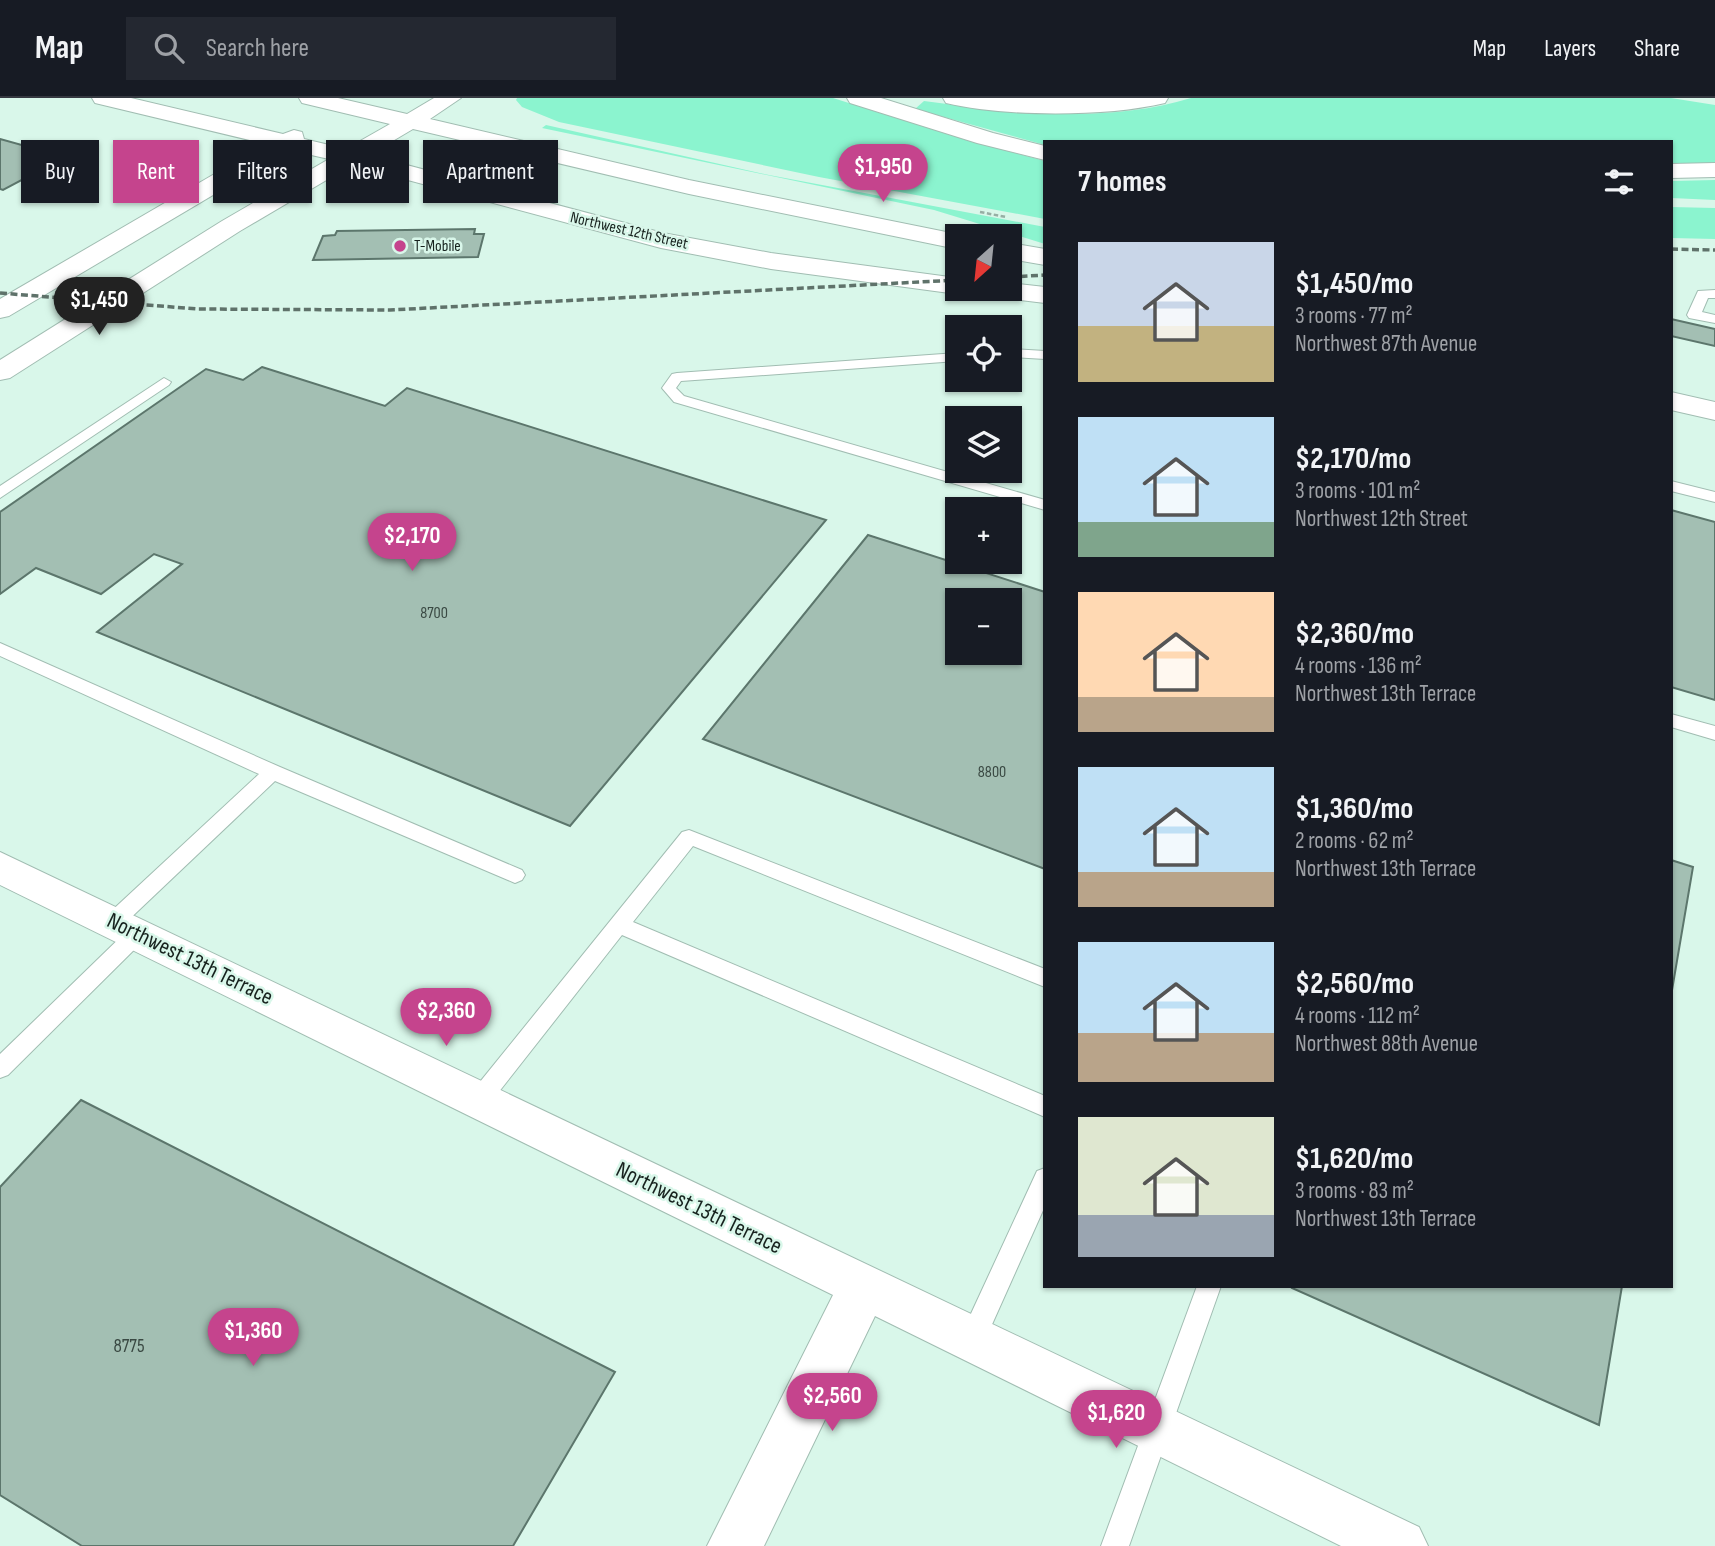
<!DOCTYPE html>
<html lang="en">
<head>
<meta charset="utf-8">
<style>
  :root { --surface:#171b24; --page:#242831; --text:#f1f3f6; --muted:#9ea1a6; --line:#363941; --accent:#c5448d }
  body { margin:0; font-family:"Sofia Sans Condensed",sans-serif; background:var(--page); color:var(--text); height:100vh; display:flex; flex-direction:column; font-size:26px; white-space:nowrap }
  * { box-sizing:border-box; margin:0 }
  p { font-size:23px; color:var(--muted) }
  .icon { flex:none; width:38px; height:38px; fill:none; stroke:currentColor; stroke-width:2; stroke-linecap:round; stroke-linejoin:round }
  .map { position:relative; flex:1; overflow:hidden }
  .panel { position:absolute; left:1043px; top:42px; width:630px; height:1148px; display:flex; flex-direction:column; background:var(--surface); border-radius:0px; box-shadow:0 2px 5px #0004 }
  .panel>* { flex:none }
  .guide { position:absolute; left:21px; top:42px; width:665px; height:63px; display:flex; gap:14px }
  .needle { width:46px; rotate:207deg }
  .fabs { position:absolute; left:945px; top:126px; display:grid; gap:14px }
  .fabs a { display:grid; place-items:center; width:77px; height:77px; border-radius:0px; background:var(--surface); box-shadow:0 2px 5px #0004; font-size:35px }
  .price { position:absolute; translate:-50% -60px; padding:0 16px; border-radius:24px; background:var(--accent); color:#fff; font-size:23px; line-height:46px; filter:drop-shadow(0 2px 4px #0008) }
  .price::after { content:''; position:absolute; left:50%; top:42px; width:21px; height:16px; margin-left:-10px; background:inherit; clip-path:polygon(0 0,100% 0,50% 100%) }
  .price.on { background:#222; color:#fff }
  ul { padding:0; list-style:none }
  li { display:flex; align-items:center; gap:21px; height:175px; padding:0 35px }
  li span { display:grid; place-items:center; flex:none; width:196px; height:140px; border-radius:0px; color:#555 }
  li>.icon { margin-inline-start:auto }
  span .icon { width:84px; height:84px; fill:#fffc; stroke-width:1 }
  li b { font-size:30px }
  h2 { display:flex; justify-content:space-between; align-items:center; height:84px; padding:0 35px; font-size:30px }
  .chip { padding:0 24px; border-radius:0px; background:var(--surface); box-shadow:0 2px 5px #0004; font-size:24px; line-height:63px }
  .chip.on { background:var(--accent); color:#fff }
  header { display:flex; align-items:center; gap:42px; box-sizing:border-box; height:98px; padding:0 35px; background:var(--surface); border-bottom:2px solid var(--line) }
  header strong { font-size:33px }
  nav { display:flex; gap:38px; margin-inline-start:auto; font-size:24px }
  .search { width:490px; height:63px; background:var(--page); display:flex; align-items:center; gap:18px; box-sizing:border-box; padding:0 24px; border-radius:0px; color:var(--muted); font-size:26px }
  .map>svg:first-child { display:block }
  .green { fill:#8bf4cf }
  .building { fill:#a3bfb3; stroke:#5c766c; stroke-width:2; fill-rule:evenodd }
  .lines { fill:none; stroke-linecap:round; stroke-linejoin:round }
  .service-casing { stroke:#a1bdb2; stroke-width:2 }
  .minor-casing { stroke:#a1bdb2; stroke-width:2 }
  .secondary-casing { stroke:#a1bdb2; stroke-width:2 }
  .motorway-casing { stroke:#a1bdb2; stroke-width:2 }
  .path { stroke:#97aea4; stroke-width:2.5; stroke-dasharray:4.5 2.5; stroke-linecap:butt }
  .service { fill:#fff; fill-rule:evenodd }
  .minor { fill:#fff; fill-rule:evenodd }
  .secondary { fill:#fff; fill-rule:evenodd }
  .motorway { fill:#fff; fill-rule:evenodd }
  .rail { stroke:#5f726a; stroke-width:3.5; stroke-dasharray:7 3.5; stroke-linecap:butt }
  .poi-dot { fill:#c5448d; stroke:#d9f7ea; stroke-width:2.5 }
  .labels { text-anchor:middle; dominant-baseline:central; stroke-width:5; stroke-linejoin:round; paint-order:stroke }
  .far-street-label { font-size:16px; fill:#17221e; stroke:#d9f7ea }
  .far-poi-label { font-size:16px; fill:#17221e; stroke:#d9f7ea; text-anchor:start }
  .number-label { font-size:16px; fill:#3a4943 }
  .near-number-label { font-size:19px; fill:#3a4943 }
  .near-street-label { font-size:23px; fill:#17221e; stroke:#d9f7ea }
</style>
</head>
<body>
<header>
<strong>Map</strong>
<div class="search"><svg class="icon" aria-label="search" viewBox="0 0 24 24"><circle cx="10" cy="10" r="6"/><path d="M15 15l6 6"/></svg>Search here</div>
<nav><a>Map</a><a>Layers</a><a>Share</a></nav>
</header>
<div class="map">
<svg width="1715" height="1448" viewBox="0 0 1715 1448">
  <rect width="100%" height="100%" fill="#d9f7ea"/>
  <!-- green -->
  <path class="green" d="M517 0H833L966 42 1045 63V121L819 79 559 24 522 9 516 2Z
    M1191 0H1671L1715 7V66L1671 68V44H1045V47L915 11 924 3C1011 15 1106 26 1191 0Z
    M546 27 769 77 1045 129V146L934 112 542 30Z
    M1715 82V102L1671 100V83Z
    M1671 109 1715 110V141L1671 140Z"/>
  <!-- building -->
  <path class="building" d="M0 41 65 59 3 92 0 91Z
    M475 131 474 136H484L478 159 313 162 323 138 335 137 337 133Z
    M1671 221 1715 231V248L1671 238Z
    M262 269 385 308 407 290 826 422 570 728 97 534 182 466 154 456 101 496 36 470 0 496V414L206 271 243 282Z
    M1671 412 1715 424V602L1671 589Z
    M868 437 1045 494V771L703 641ZM957 502H1010V555H957Z
    M1671 762 1693 769 1671 898Z
    M81 1002 615 1274 513 1448H82L0 1397V1089Z
    M1293 1188H1622L1599 1327 1292 1190Z"/>
  <g class="lines">
    <defs>
      <path id="service" d="M1715 192V200H1708L1702 214 1715 217V225L1689 220 1687 217 1698 193Z
        M1010 251 1045 253V261L1010 259Z
        M957 255V263L681 283 676 290 684 298 1045 402V412L674 304 662 290 672 276 677 275Z
        M164 280 171 284 169 287 0 400V388Z
        M1671 383 1715 394V404L1671 393Z
        M0 545 280 669 522 772 525 777 522 782 515 785 508 782 275 683 120 830 113 832 106 830 103 824 106 818 259 676 0 558Z
        M1671 616 1715 628V642L1671 629Z
        M689 732 1045 871V889L693 748 633 824 1045 998V1019L622 837 487 1009 479 1012 471 1009 468 1002 471 995 682 734Z
        M137 828 144 830 147 836 144 842 8 977 0 980V956L130 830Z
        M1045 1070V1108L981 1251 972 1254 963 1251 959 1242 963 1233 1037 1073Z
        M1197 1188H1221L1129 1448H1101Z"/>
      <path id="minor" d="M0 754 1419 1429 1428 1448H1341L875 1218 764 1448H707L833 1197 0 787Z"/>
      <path id="secondary" d="M92 0H131L283 36 294 32 302 34 304 41 346 51 390 26 302 5 299 0H338L407 16 434 0H461L430 21 689 82 966 138H957V151L689 96 413 31 369 57 663 135 771 155 957 180V191H968L957 196 771 171 661 150 352 67 240 133 10 280 0 282V262L222 123 329 61 289 52 9 218 0 220V201L266 46 95 5Z
        M1010 145 1045 151V167L1010 161Z
        M1010 185 1045 189V205L981 197 977 191H1010Z
        M1671 294 1715 304V322L1671 312Z"/>
      <path id="motorway" d="M847 0H881L993 35 1045 48V62L977 45 850 5Z
        M943 0H1168L1165 5C1106 19 1005 19 946 5Z
        M1715 65V79L1671 80V66Z"/>
    </defs>
    <!-- service casing -->
    <use href="#service" class="service-casing"/>
    <!-- minor casing -->
    <use href="#minor" class="minor-casing"/>
    <!-- secondary casing -->
    <use href="#secondary" class="secondary-casing"/>
    <!-- motorway casing -->
    <use href="#motorway" class="motorway-casing"/>
    <!-- path -->
    <path class="path" d="M980 114 1006 119"/>
    <!-- service -->
    <use href="#service" class="service"/>
    <!-- minor -->
    <use href="#minor" class="minor"/>
    <!-- secondary -->
    <use href="#secondary" class="secondary"/>
    <!-- motorway -->
    <use href="#motorway" class="motorway"/>
    <!-- rail -->
    <path class="rail" d="M1671 151 1715 152
      M1010 179 1045 177
      M0 195 197 211 390 212 957 182"/>
  </g>
  <!-- markers -->
  <circle class="poi-dot" cx="400" cy="148" r="7"/>
  <g class="labels">
    <!-- far-street labels -->
    <g class="far-street-label">
      <text transform="translate(629 133) rotate(13)">Northwest 12th Street</text>
    </g>
    <!-- far-poi labels -->
    <g class="far-poi-label">
      <text x="414" y="148">T-Mobile</text>
    </g>
    <!-- number labels -->
    <g class="number-label">
      <text x="434" y="515">8700</text>
      <text x="992" y="674">8800</text>
    </g>
    <!-- near-number labels -->
    <g class="near-number-label">
      <text x="129" y="1248">8775</text>
    </g>
    <!-- near-street labels -->
    <g class="near-street-label">
      <text transform="translate(190 861) rotate(26)">Northwest 13th Terrace</text>
      <text transform="translate(699 1110) rotate(26)">Northwest 13th Terrace</text>
    </g>
  </g>
</svg>
<div class="fabs">
<a><svg class="needle" viewBox="-14 -14 28 28"><path d="M0-13l5 13h-10z" fill="#e53935"/><path d="M0 13l5-13h-10z" fill="#9ea1a6"/></svg></a>
<a><svg class="icon" aria-label="locate" viewBox="0 0 24 24"><circle cx="12" cy="12" r="6"/><path d="M12 2v4M12 18v4M2 12h4M18 12h4"/></svg></a>
<a><svg class="icon" aria-label="layers" viewBox="0 0 24 24"><path d="M12 4l9 5-9 5-9-5zM3 14l9 5 9-5"/></svg></a>
<a>+</a>
<a>−</a>
</div>
<b class="price" style="left:883px;top:106px">$1,950</b>
<b class="price on" style="left:99px;top:239px">$1,450</b>
<b class="price" style="left:412px;top:475px">$2,170</b>
<b class="price" style="left:446px;top:950px">$2,360</b>
<b class="price" style="left:253px;top:1270px">$1,360</b>
<b class="price" style="left:832px;top:1335px">$2,560</b>
<b class="price" style="left:1116px;top:1352px">$1,620</b>
<div class="guide">
<a class="chip">Buy</a>
<a class="chip on">Rent</a>
<a class="chip">Filters</a>
<a class="chip">New</a>
<a class="chip">Apartment</a>
</div>
<section class="panel">
<h2>7 homes<svg class="icon" aria-label="filters" viewBox="0 0 24 24"><path d="M4 7h16M4 17h16"/><circle cx="9" cy="7" r="2"/><circle cx="15" cy="17" r="2"/></svg></h2>
<ul>
<li><span style="background:linear-gradient(#c9d6e8 60%,#c2b280 0)"><svg class="icon" aria-label="home" viewBox="0 0 24 24"><path d="M3 11l9-7 9 7M6 9v11h12V9"/></svg></span><div><b>$1,450/mo</b><p>3 rooms · 77 m²</p><p>Northwest 87th Avenue</p></div></li>
<li><span style="background:linear-gradient(#bfe0f5 75%,#7fa58c 0)"><svg class="icon" aria-label="home" viewBox="0 0 24 24"><path d="M3 11l9-7 9 7M6 9v11h12V9"/></svg></span><div><b>$2,170/mo</b><p>3 rooms · 101 m²</p><p>Northwest 12th Street</p></div></li>
<li><span style="background:linear-gradient(#ffd9b3 75%,#b9a48a 0)"><svg class="icon" aria-label="home" viewBox="0 0 24 24"><path d="M3 11l9-7 9 7M6 9v11h12V9"/></svg></span><div><b>$2,360/mo</b><p>4 rooms · 136 m²</p><p>Northwest 13th Terrace</p></div></li>
<li><span style="background:linear-gradient(#bfe0f5 75%,#b9a48a 0)"><svg class="icon" aria-label="home" viewBox="0 0 24 24"><path d="M3 11l9-7 9 7M6 9v11h12V9"/></svg></span><div><b>$1,360/mo</b><p>2 rooms · 62 m²</p><p>Northwest 13th Terrace</p></div></li>
<li><span style="background:linear-gradient(#bfe0f5 65%,#b9a48a 0)"><svg class="icon" aria-label="home" viewBox="0 0 24 24"><path d="M3 11l9-7 9 7M6 9v11h12V9"/></svg></span><div><b>$2,560/mo</b><p>4 rooms · 112 m²</p><p>Northwest 88th Avenue</p></div></li>
<li><span style="background:linear-gradient(#dfe7d0 70%,#9aa5b1 0)"><svg class="icon" aria-label="home" viewBox="0 0 24 24"><path d="M3 11l9-7 9 7M6 9v11h12V9"/></svg></span><div><b>$1,620/mo</b><p>3 rooms · 83 m²</p><p>Northwest 13th Terrace</p></div></li>
</ul>
</section>
</div>
</body>
</html>
